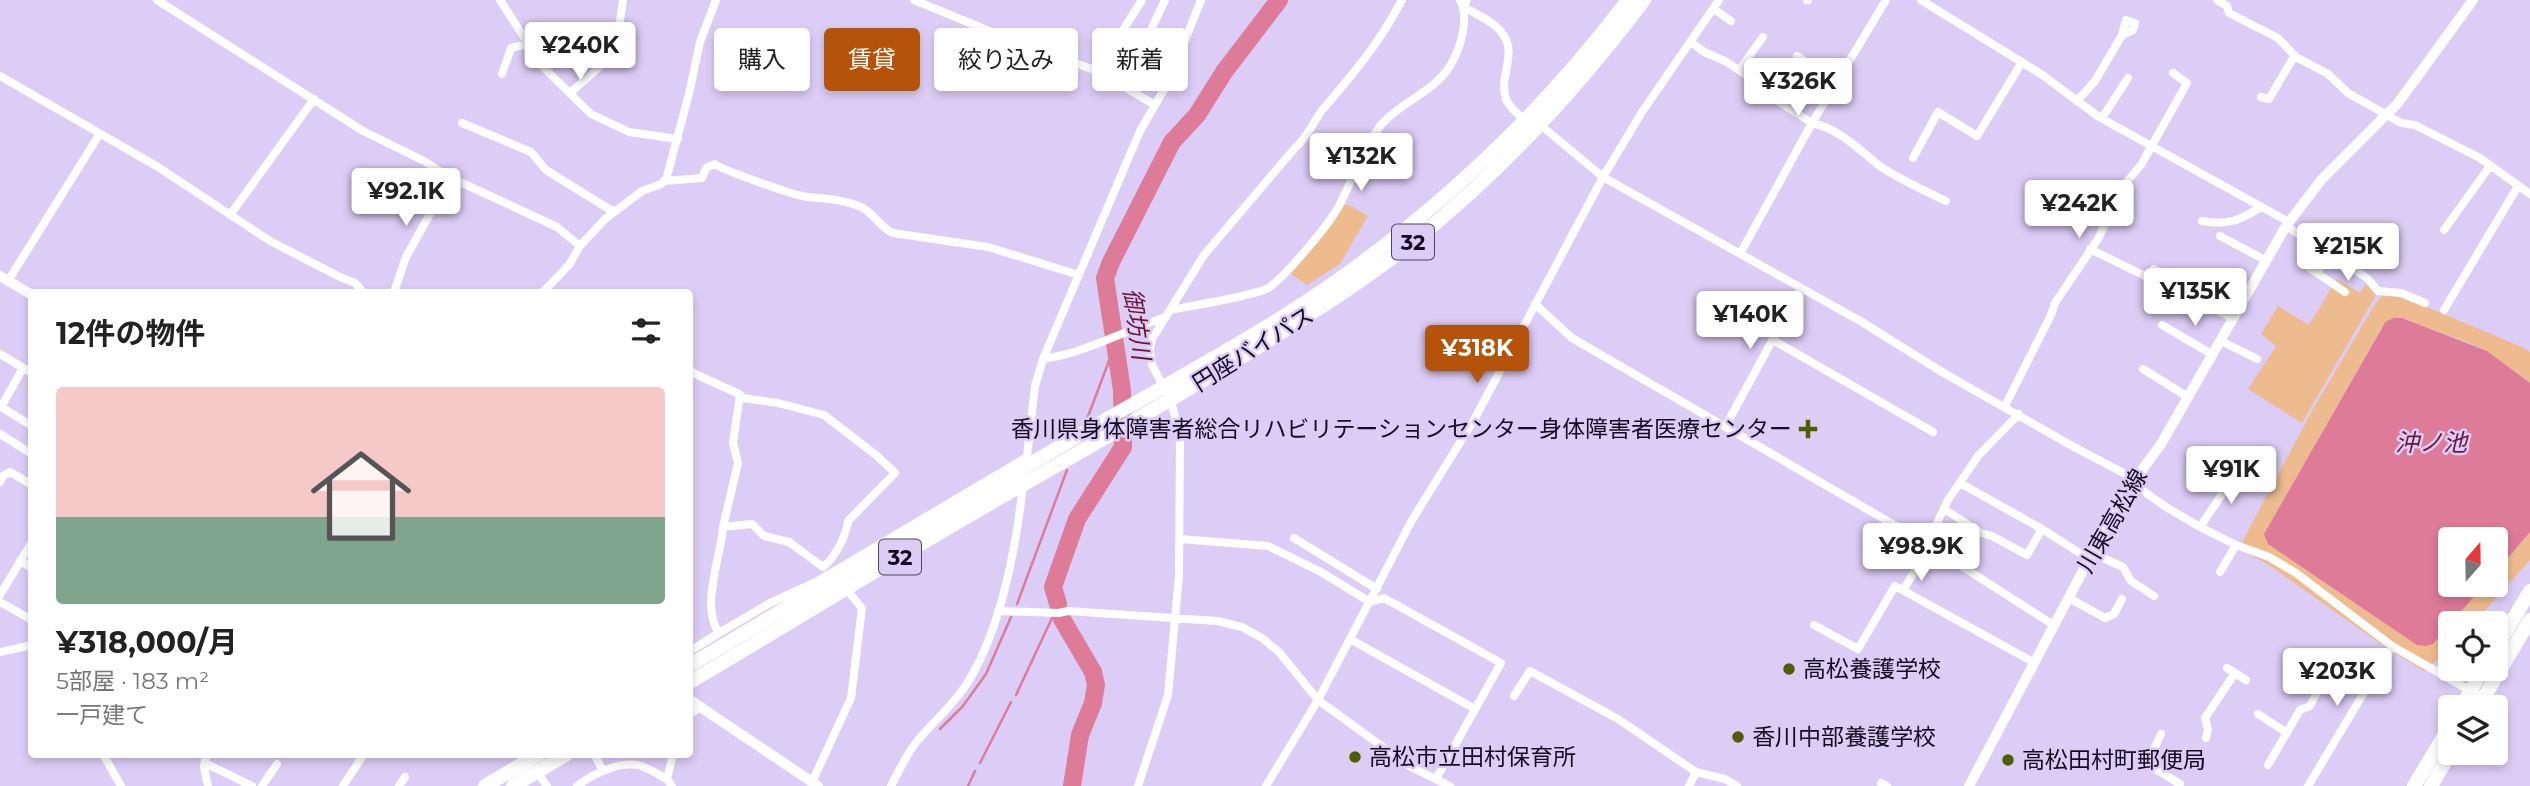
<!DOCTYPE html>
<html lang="ja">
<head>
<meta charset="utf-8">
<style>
  :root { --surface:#fff; --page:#f2f2f2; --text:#222; --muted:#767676; --accent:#b45309 }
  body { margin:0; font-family:Montserrat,"Noto Sans JP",sans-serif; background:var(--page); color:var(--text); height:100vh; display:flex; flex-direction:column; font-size:26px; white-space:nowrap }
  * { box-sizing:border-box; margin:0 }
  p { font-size:23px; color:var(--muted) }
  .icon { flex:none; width:38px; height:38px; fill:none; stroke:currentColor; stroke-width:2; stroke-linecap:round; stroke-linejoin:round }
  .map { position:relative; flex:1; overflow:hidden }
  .sheet { position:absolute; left:28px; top:289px; width:665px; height:469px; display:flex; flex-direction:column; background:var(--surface); border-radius:7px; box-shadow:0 4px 10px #0003 }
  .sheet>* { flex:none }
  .guide { position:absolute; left:714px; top:28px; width:665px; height:63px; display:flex; gap:14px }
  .needle { width:46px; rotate:20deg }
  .tools { position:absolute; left:2438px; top:527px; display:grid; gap:14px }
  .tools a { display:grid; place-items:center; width:70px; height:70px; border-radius:7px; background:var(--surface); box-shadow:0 4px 10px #0003; font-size:35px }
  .price { position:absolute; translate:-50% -60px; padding:0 16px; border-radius:7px; background:#fff; color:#222; font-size:23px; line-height:46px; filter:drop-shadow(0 2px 4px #0008) }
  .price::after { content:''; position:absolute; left:50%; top:42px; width:21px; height:16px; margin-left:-10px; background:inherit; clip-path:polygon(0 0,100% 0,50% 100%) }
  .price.active { background:var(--accent); color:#fff }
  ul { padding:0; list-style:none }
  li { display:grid; align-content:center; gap:14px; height:371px; padding:0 28px }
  li span { display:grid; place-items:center; height:217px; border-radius:7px; color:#555 }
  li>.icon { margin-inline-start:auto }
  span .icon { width:126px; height:126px; fill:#fffc; stroke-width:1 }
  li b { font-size:30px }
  h2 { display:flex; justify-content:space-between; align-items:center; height:84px; padding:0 28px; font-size:30px }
  .chip { padding:0 24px; border-radius:7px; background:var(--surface); box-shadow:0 4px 10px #0003; font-size:24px; line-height:63px }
  .chip.active { background:var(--accent); color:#fff }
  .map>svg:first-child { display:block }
  .green { fill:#eebb8f }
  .water { fill:#dd7b99 }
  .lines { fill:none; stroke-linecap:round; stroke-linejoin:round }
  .stream { stroke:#dd7b99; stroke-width:2.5 }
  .river { stroke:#dd7b99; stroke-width:18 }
  .street { stroke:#fff; stroke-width:8 }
  .secondary { stroke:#fff; stroke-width:10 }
  .highway { stroke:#fff; stroke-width:14 }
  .poi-dot { fill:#4d5e02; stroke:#dccdf6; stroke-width:2.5 }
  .labels { text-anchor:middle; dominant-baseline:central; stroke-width:5; stroke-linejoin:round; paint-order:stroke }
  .shield { fill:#dccdf6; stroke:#504461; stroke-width:2 }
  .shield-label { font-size:21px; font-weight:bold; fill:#140a21 }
  .street-label { font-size:23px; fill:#140a21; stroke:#dccdf6 }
  .poi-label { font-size:23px; fill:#140a21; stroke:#dccdf6; text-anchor:start }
  .water-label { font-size:24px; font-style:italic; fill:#6c1438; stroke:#dccdf6 }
</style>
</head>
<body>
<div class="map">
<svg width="2530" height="786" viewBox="0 0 2530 786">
  <rect width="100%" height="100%" fill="#dccdf6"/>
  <!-- green -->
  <path class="green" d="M1344 205H1349L1368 216 1340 264 1307 285 1290 273 1321 236H1323Z
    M2337 279 2360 293 2366 284 2376 295 2302 423 2248 389 2276 346 2261 334 2278 306 2309 325Z
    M2392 295 2410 300 2522 347 2530 352V383L2487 351 2469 343 2402 318 2385 322 2264 534 2433 644 2450 624V649L2424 671 2385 647 2267 564 2245 552 2242 542 2313 409 2375 304 2382 296Z
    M2530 532V560L2474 623H2451L2484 585 2496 584V572Z"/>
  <!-- water -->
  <path class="water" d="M2394 318H2402L2487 351 2530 383V532L2496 572V539H2450V584L2484 585 2433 644 2426 646 2417 645 2268 544 2264 534 2382 328 2385 322Z"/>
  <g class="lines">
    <!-- stream -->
    <path class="stream" d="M1084 427 1115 345
      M1017 604 1067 470
      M1016 695 1053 616
      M940 729 963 706 986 674 1011 617
      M980 763 1011 702
      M968 786 975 771"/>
    <!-- river -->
    <path class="river" d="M1058 604 1053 587 1077 519 1123 447 1122 390 1105 278 1111 262 1172 142 1197 115 1224 72 1279 0
      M1062 619 1093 672 1096 685 1093 703 1080 735 1072 786"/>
    <!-- street -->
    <path class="street" d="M157 0 363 131 426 162 447 176 557 227 580 246
      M500 0 543 67 591 114 629 132 678 139
      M914 0 1009 39 1097 71 1155 105
      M1467 0 1464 7C1477 15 1496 22 1504 36 1517 55 1497 80 1507 101 1511 109 1519 115 1526 121
      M1807 0H1808
      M1921 0 2041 74 2099 117 2289 222
      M2217 0 2227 6 2229 13 2278 38 2296 57 2328 74 2348 93 2401 123 2415 125 2480 158 2530 194
      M1714 9 1731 21
      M1149 34 1165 0
      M1691 42 1704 52 1725 61 1755 81 1762 91 1812 123C1837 128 1858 148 1877 164 1898 179 1923 190 1946 201
      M1797 56 1838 82
      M1739 70 1763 37
      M1097 71 1142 0
      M502 74 511 48 528 44
      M0 76 158 167 270 241 340 277 355 283 363 292
      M570 93 604 63 620 21 623 0
      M2261 97 2269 99 2292 60 2296 57
      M2077 101 2095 81 2122 35 2126 20 2135 23 2133 30 2122 35
      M2102 118 2128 78
      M462 123 531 152 546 170 609 209 616 211
      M1538 123 1603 177 1862 322 1942 372 2074 447 2135 479
      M1913 158 1938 112 1977 136 2022 62
      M664 181 702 178 706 168 715 164C722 170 796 196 807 197 825 199 841 199 859 206 874 212 879 227 893 233L988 247 1079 275
      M230 215 314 99
      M2202 221C2228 226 2240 220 2261 207
      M2286 226 2367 278 2378 291 2401 293 2425 303
      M2444 230 2490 166
      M2220 236 2265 260
      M2090 249 2149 278 2154 269 2194 289 2190 295 2233 319
      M1740 254 1812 123 1886 0
      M2305 265 2345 292
      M2317 273 2330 254
      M8 281 99 135
      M394 292 406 257 450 178
      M543 292 569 265 580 246 605 219 642 191 661 184 666 180 689 94 700 42 716 0
      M1535 304 1572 338 1927 544 2055 626
      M1171 310C1189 306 1259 295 1270 287 1288 273 1328 226 1339 206 1353 179 1362 149 1381 125 1400 102 1433 93 1450 66 1460 49 1470 19 1460 0
      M2444 310 2518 186
      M2162 325 2213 355
      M1773 340 1933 432
      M2221 341 2257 359
      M0 354 32 373
      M1043 359C1086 353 1125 330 1166 317
      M23 368 1 407 32 426
      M690 369 693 373 739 394 743 398 778 403 824 415 876 455 895 473 848 521C846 536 835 558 823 567L789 542 764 536 752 524 723 527C721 557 700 607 719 633L690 651
      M2143 369 2188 397
      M2005 406 2051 315 2055 303 2098 239 2124 185 2141 165 2187 83 2173 73
      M1725 427 1801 288
      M0 434 32 454
      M1026 465 1035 386 1043 359 1140 131 1169 81 1201 0
      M0 482 3 476 10 472 32 485
      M1960 483 2042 529 2089 559
      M2132 483 2166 507 2200 527 2236 545 2269 557 2296 573 2392 646 2483 698
      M1944 509 1981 533 1992 536 2027 555 2042 529
      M723 527 738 463 733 443 740 395
      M2200 527 2239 469
      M1294 538 1377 589
      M1180 539 1268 546 1321 572 1370 602 1384 598 1501 663 1436 779
      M1927 544 1948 500 1978 456 2019 414
      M2092 553 2123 567 2131 581 2154 596
      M20 561 32 568
      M2220 572 2236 545
      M1903 590 1930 547
      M0 595 32 542
      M2069 598 2105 618 2114 614 2122 599
      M0 602 32 620
      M998 611 1059 613 1068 611 1217 621 1242 627 1262 638 1279 652 1318 700 1409 766 1450 786
      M1814 625 1858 649 1895 586 2035 663
      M719 633 770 603 816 582 1027 457
      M1350 639 1475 709
      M0 652 32 645
      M2227 668 2246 680
      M1514 696 1530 671 1618 719 1696 772 1725 779 1737 786
      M690 714 701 707
      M2258 714 2287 733
      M2161 734 2151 756 2149 765 2180 784
      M2206 738 2208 729 2205 718 2235 673
      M103 754 121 786
      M206 754 204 767 208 786
      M594 754 603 771
      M205 763 252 786
      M2268 765 2300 710 2310 706 2321 685 2290 668
      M537 772 547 786
      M812 782 851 698 862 608 846 589
      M1881 783 1887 786
      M262 786 277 764
      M343 786 364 754
      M399 786 405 777
      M577 786C593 774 620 760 641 766 650 769 659 775 667 779
      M672 786 667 779 673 754
      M891 786C899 771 907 753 918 740 933 722 951 707 964 688 1000 635 1016 549 1023 485
      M1138 786 1168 695 1179 575 1180 437 1171 401 1152 365 1150 350 1152 339 1204 255 1295 148C1311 133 1312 122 1324 108 1356 70 1378 45 1402 0
      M1266 786 1318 700 1412 520 1474 420 1603 177 1642 112 1719 0
      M1689 786 1696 772
      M2308 786 2392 646"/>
    <!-- secondary -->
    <path class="secondary" d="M0 276 32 295
      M690 700 818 786
      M1969 786 2096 546 2131 485 2161 444 2188 397 2286 226 2322 179 2398 103 2473 0"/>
    <!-- highway -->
    <path class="highway" d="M2496 649 2530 591
      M690 665C818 589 947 513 1076 437 1161 387 1250 341 1331 285 1445 205 1544 111 1628 0
      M690 682C792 622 893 559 996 500 1084 450 1172 400 1258 347 1309 315 1362 282 1410 244 1499 174 1576 90 1644 0
      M2461 707 2484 668
      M2478 707 2530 620
      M485 786 539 754
      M513 786 567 754
      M2414 786 2450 726
      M2431 786 2451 752"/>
  </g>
  <!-- markers -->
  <g class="poi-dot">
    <path d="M1804.5 418.5h7v7h7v7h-7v7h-7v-7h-7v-7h7z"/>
    <circle cx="1789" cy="669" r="7"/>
    <circle cx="1738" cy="737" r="7"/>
    <circle cx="1355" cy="757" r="7"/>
    <circle cx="2008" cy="760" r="7"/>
  </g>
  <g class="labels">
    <!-- shield labels -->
    <g class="shield">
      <rect x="1392" y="224.5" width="42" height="35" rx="5"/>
      <rect x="879" y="539.5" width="42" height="35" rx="5"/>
    </g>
    <g class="shield-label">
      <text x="1413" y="242">32</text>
      <text x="900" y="557">32</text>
    </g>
    <!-- street labels -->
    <g class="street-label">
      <text transform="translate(1253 349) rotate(-32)">円座バイパス</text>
      <text transform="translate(2112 521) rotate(-60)">川東高松線</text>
    </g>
    <!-- poi labels -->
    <g class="poi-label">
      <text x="1792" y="429" text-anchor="end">香川県身体障害者総合リハビリテーションセンター身体障害者医療センター</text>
      <text x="1803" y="669">高松養護学校</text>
      <text x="1752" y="737">香川中部養護学校</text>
      <text x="1369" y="757">高松市立田村保育所</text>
      <text x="2022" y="760">高松田村町郵便局</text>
    </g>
    <!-- water labels -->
    <g class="water-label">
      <text transform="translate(1137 324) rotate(82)">御坊川</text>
      <text x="2431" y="442">沖ノ池</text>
    </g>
  </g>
</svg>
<div class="tools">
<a><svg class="needle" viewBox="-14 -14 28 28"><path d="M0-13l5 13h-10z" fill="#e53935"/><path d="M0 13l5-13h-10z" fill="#767676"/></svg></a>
<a><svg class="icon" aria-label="locate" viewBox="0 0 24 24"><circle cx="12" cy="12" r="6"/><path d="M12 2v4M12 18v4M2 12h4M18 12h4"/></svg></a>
<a><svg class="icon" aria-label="layers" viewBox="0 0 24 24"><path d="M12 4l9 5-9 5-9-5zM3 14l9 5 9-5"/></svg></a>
</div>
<b class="price" style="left:580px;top:82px">¥240K</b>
<b class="price" style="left:1798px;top:118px">¥326K</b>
<b class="price" style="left:1361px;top:193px">¥132K</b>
<b class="price" style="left:406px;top:228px">¥92.1K</b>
<b class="price" style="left:2079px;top:240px">¥242K</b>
<b class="price" style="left:2348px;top:283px">¥215K</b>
<b class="price" style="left:2195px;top:328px">¥135K</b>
<b class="price" style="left:1750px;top:351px">¥140K</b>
<b class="price active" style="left:1477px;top:385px">¥318K</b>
<b class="price" style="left:2231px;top:506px">¥91K</b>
<b class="price" style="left:1921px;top:583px">¥98.9K</b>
<b class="price" style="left:2337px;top:708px">¥203K</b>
<div class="guide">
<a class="chip">購入</a>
<a class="chip active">賃貸</a>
<a class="chip">絞り込み</a>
<a class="chip">新着</a>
</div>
<section class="sheet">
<h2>12件の物件<svg class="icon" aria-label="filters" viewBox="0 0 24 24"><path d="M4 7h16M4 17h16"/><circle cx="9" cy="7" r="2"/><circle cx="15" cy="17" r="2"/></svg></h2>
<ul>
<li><span style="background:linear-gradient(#f6c9c9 60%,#7fa58c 0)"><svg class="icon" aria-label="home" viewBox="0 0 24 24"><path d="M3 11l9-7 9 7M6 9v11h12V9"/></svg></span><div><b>¥318,000/月</b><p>5部屋 · 183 m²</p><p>一戸建て</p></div></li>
</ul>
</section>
</div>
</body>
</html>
